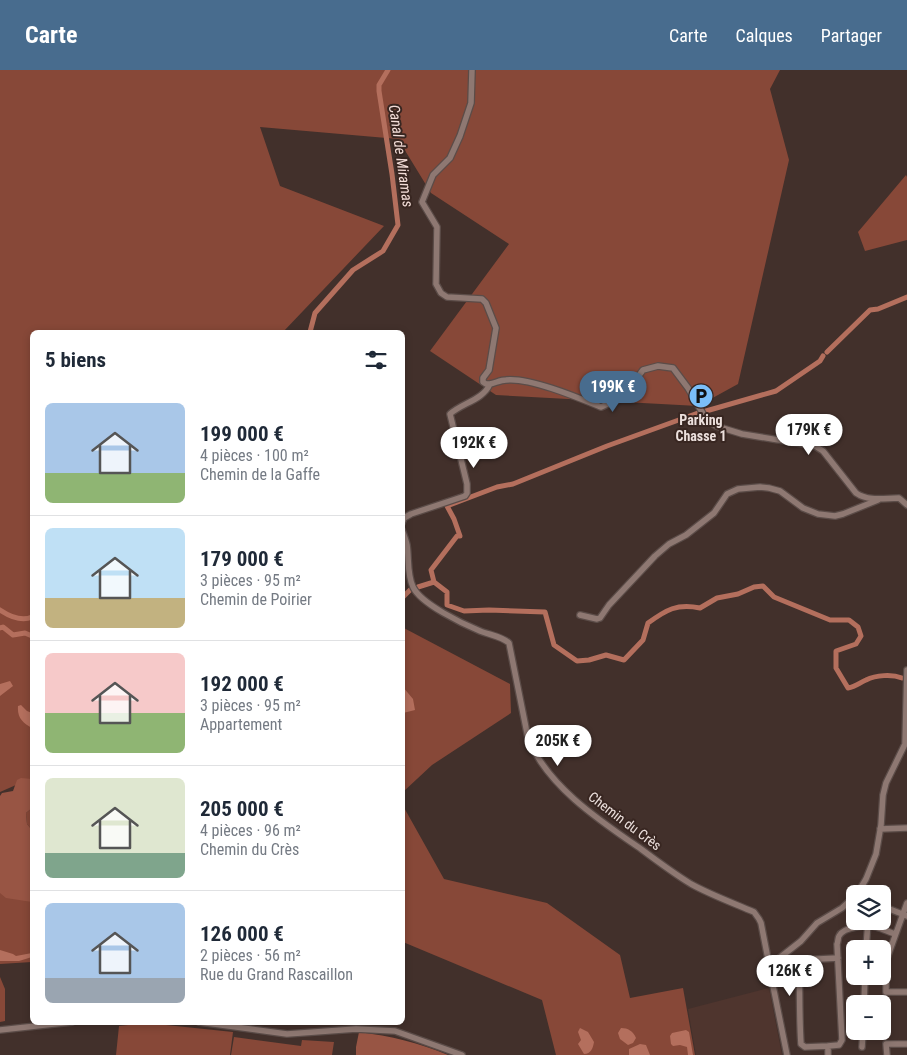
<!DOCTYPE html>
<html lang="fr">
<head>
<meta charset="utf-8">
<style>
  :root { --surface:#fff; --page:#f6f6f7; --text:#1f2937; --muted:#747a83; --line:#e0e1e3; --accent:#486c8e }
  body { margin:0; font-family:"Roboto Condensed",sans-serif; background:var(--page); color:var(--text); height:100vh; display:flex; flex-direction:column; font-size:19px; white-space:nowrap }
  * { box-sizing:border-box; margin:0 }
  p { font-size:16px; color:var(--muted) }
  .icon { flex:none; width:28px; height:28px; fill:none; stroke:currentColor; stroke-width:2; stroke-linecap:round; stroke-linejoin:round }
  .map { position:relative; flex:1; overflow:hidden }
  .drawer { position:absolute; left:30px; top:260px; width:375px; height:695px; display:flex; flex-direction:column; background:var(--surface); border-radius:8px; box-shadow:0 2px 8px #0003 }
  .drawer>* { flex:none }
  .fabs { position:absolute; left:846px; top:815px; display:grid; gap:10px }
  .fabs a { display:grid; place-items:center; width:45px; height:45px; border-radius:8px; background:var(--surface); box-shadow:0 2px 8px #0003; font-size:25px }
  .price { position:absolute; translate:-50% -42px; padding:0 11px; border-radius:18px; background:#fff; color:#222; font-size:16px; line-height:32px; filter:drop-shadow(0 1px 2px #0008) }
  .price::after { content:''; position:absolute; left:50%; top:30px; width:15px; height:11px; margin-left:-8px; background:inherit; clip-path:polygon(0 0,100% 0,50% 100%) }
  .price.selected { background:var(--accent); color:#fff }
  ul { padding:0; list-style:none }
  li { display:flex; align-items:center; gap:15px; height:125px; padding:0 15px }
  li+li { border-top:1px solid var(--line) }
  li span { display:grid; place-items:center; flex:none; width:140px; height:100px; border-radius:8px; color:#555 }
  li>.icon { margin-inline-start:auto }
  span .icon { width:60px; height:60px; fill:#fffc; stroke-width:1 }
  li b { font-size:21px }
  h2 { display:flex; justify-content:space-between; align-items:center; height:60px; padding:0 15px; font-size:21px }
  header { display:flex; align-items:center; gap:30px; box-sizing:border-box; height:70px; padding:0 25px; background:var(--accent); color:#fff }
  header strong { font-size:24px }
  nav { display:flex; gap:28px; margin-inline-start:auto; font-size:18px }
  .map>svg:first-child { display:block }
  .built { fill:#4f352e }
  .green { fill:#874838 }
  .forest { fill:#985544 }
  .water { fill:#b46f5d }
  .lines { fill:none; stroke-linecap:round; stroke-linejoin:round }
  .canal { stroke:#b46f5d; stroke-width:5 }
  .minor-casing { stroke:#5b4c48; stroke-width:8 }
  .minor { stroke:#8e7872; stroke-width:5.5 }
  .labels { text-anchor:middle; dominant-baseline:central; stroke-width:4; stroke-linejoin:round; paint-order:stroke }
  .poi-label { font-size:14px; font-weight:bold; fill:#ece0dd; stroke:#382621 }
  .street-label { font-size:14px; fill:#ece0dd; stroke:#382621 }
  .water-label { font-size:15px; font-style:italic; fill:#f4ded9; stroke:#382621 }
</style>
</head>
<body>
<header>
<strong>Carte</strong>
<nav><a>Carte</a><a>Calques</a><a>Partager</a></nav>
</header>
<div class="map">
<svg width="907" height="985" viewBox="0 0 907 985">
  <rect width="100%" height="100%" fill="#42302b"/>
  <!-- built -->
  <path class="built" d="M769 918 782 985H696L688 939Z"/>
  <!-- green -->
  <path class="green" d="M0 0H780L770 19 789 90 738 314 698 336 496 325 430 281 509 174 431 123 398 69 260 57 280 116 384 156 283 262H32V708L0 722Z
    M906 105 907 107V170L865 181 858 162Z
    M402 557 510 614 511 643 432 695 403 722Z
    M402 734 444 809 547 833 620 885 630 928 683 918 695 985H556L542 930 403 872Z
    M32 738V760L27 754 26 743Z
    M0 819 32 830V892L0 894Z
    M0 907 5 919V951L0 952Z
    M147 953 233 962 230 985H116L119 956Z
    M234 967 301 976 302 970 334 972 332 985H231Z"/>
  <!-- forest -->
  <path class="forest" d="M21 708 32 709V738L26 743 27 754 32 760V832L6 828 0 823V726L2 723 13 721 17 710Z
    M359 962C390 966 420 973 448 985H356V977Z"/>
  <!-- water -->
  <path class="water" d="M10 611 13 616 0 626V614Z
    M403 617 413 629 415 640 403 643Z
    M21 635 27 641 32 643V658C23 653 17 648 18 636Z
    M0 880 13 884 16 886 32 883V887L19 891H0Z
    M580 958 588 962 594 972C593 978 591 984 584 984L578 974 581 970 578 962Z
    M621 958C628 958 633 961 636 968L633 973 628 975 620 969 618 963Z
    M686 960 689 962 693 985H688L687 977 680 975 673 976 671 974 670 966 672 963Z
    M640 974 646 975 650 985H629V979Z"/>
  <g class="lines">
    <!-- canal -->
    <path class="canal" d="M310 262 315 243 353 200 383 181 398 155 392 104 379 21V15L388 0
      M827 282 870 240 878 239 907 227
      M706 341 776 321 820 291 823 286
      M434 512 431 500 457 466H460L454 449 447 436 497 417 513 414 607 376 698 343
      M418 517 434 512 447 522V535L464 541 489 540 545 542 554 575 577 591 589 590 606 585 624 590 643 570 648 553C666 540 677 533 700 538L717 528 738 524 754 517 763 516 774 527 830 550H849L858 557 861 566 856 574 836 581V598L848 618C856 617 859 613 866 610 876 605 892 604 902 608
      M402 528 411 519
      M0 540C9 546 21 552 32 547
      M0 558 3 557 13 565 25 563 32 566"/>
    <defs>
      <path id="minor" d="M472 0 471 33 460 66 450 88 433 105 422 132 437 157 436 214 441 223 447 227 482 229 486 233 496 258 489 300 483 308V312L486 314H490
        M490 314C495 313 501 310 506 310 529 307 579 328 601 337L623 327 643 300 658 296 673 298 688 318 706 349 716 356 742 364 815 376 823 381 856 423C869 432 885 428 899 428L907 435
        M402 453 404 448 411 444 465 426 467 423V414L450 344C462 333 483 330 490 314
        M402 460C404 465 406 470 407 475 409 488 407 505 413 517 421 534 463 554 480 561 490 565 501 566 509 573L528 668C547 716 600 751 641 779 657 791 673 803 691 814 711 825 733 833 754 842L759 849 761 853 769 894 772 897
        M580 545 597 549 600 548 609 535 655 486 669 474 686 465 714 443 727 424 738 419 760 417 769 418 780 421 803 438 818 444 835 446 843 444 878 430
        M880 759 907 758
        M857 824 866 809 876 784 881 755 883 725 886 713 905 674 907 600
        M907 833 886 891V922H907
        M882 836 907 846
        M866 879 868 851
        M864 934 865 906
        M199 952 287 964 356 959 395 961 462 985
        M0 960 72 952
        M828 976 805 977 801 974C799 946 800 918 799 890L838 888
        M862 977 863 961
        M787 985 770 901 773 893 801 871 817 853 842 838 855 826
        M828 985V976L839 975 842 970 837 874C838 873 838 867 839 866 843 857 868 854 876 857 883 859 889 862 895 864
        M887 985 886 974H907"/>
    </defs>
    <!-- minor casing -->
    <use href="#minor" class="minor-casing"/>
    <!-- minor -->
    <use href="#minor" class="minor"/>
  </g>
  <!-- icons -->
  <defs>
    <symbol id="parking-disc" viewBox="-11 -11 22 22"><circle r="9.5" fill="#7bbef8" stroke="#382621"/><path d="M-3.5-5.5H1a3.5 3.5 0 0 1 0 7H-1V5.5H-3.5ZM-1-3.4V-.6H.8a1.4 1.4 0 0 0 0-2.8Z" fill="#111"/></symbol>
  </defs>
  <g fill-rule="evenodd">
    <use href="#parking-disc" x="687" y="312" width="28" height="28"/>
  </g>
  <g class="labels">
    <!-- poi labels -->
    <g class="poi-label">
      <text x="701" y="350">Parking<tspan x="701" dy="16">Chasse 1</tspan></text>
    </g>
    <!-- street labels -->
    <g class="street-label">
      <text transform="translate(625 751) rotate(37)">Chemin du Crès</text>
    </g>
    <!-- water labels -->
    <g class="water-label">
      <text transform="translate(401 86) rotate(82)">Canal de Miramas</text>
    </g>
  </g>
</svg>
<div class="fabs">
<a><svg class="icon" aria-label="layers" viewBox="0 0 24 24"><path d="M12 4l9 5-9 5-9-5zM3 14l9 5 9-5"/></svg></a>
<a>+</a>
<a>−</a>
</div>
<b class="price selected" style="left:613px;top:343px">199K €</b>
<b class="price" style="left:809px;top:386px">179K €</b>
<b class="price" style="left:474px;top:399px">192K €</b>
<b class="price" style="left:558px;top:697px">205K €</b>
<b class="price" style="left:790px;top:927px">126K €</b>
<section class="drawer">
<h2>5 biens<svg class="icon" aria-label="filters" viewBox="0 0 24 24"><path d="M4 7h16M4 17h16"/><circle cx="9" cy="7" r="2"/><circle cx="15" cy="17" r="2"/></svg></h2>
<ul>
<li><span style="background:linear-gradient(#a9c7e8 70%,#8fb573 0)"><svg class="icon" aria-label="home" viewBox="0 0 24 24"><path d="M3 11l9-7 9 7M6 9v11h12V9"/></svg></span><div><b>199 000 €</b><p>4 pièces · 100 m²</p><p>Chemin de la Gaffe</p></div></li>
<li><span style="background:linear-gradient(#bfe0f5 70%,#c2b280 0)"><svg class="icon" aria-label="home" viewBox="0 0 24 24"><path d="M3 11l9-7 9 7M6 9v11h12V9"/></svg></span><div><b>179 000 €</b><p>3 pièces · 95 m²</p><p>Chemin de Poirier</p></div></li>
<li><span style="background:linear-gradient(#f6c9c9 60%,#8fb573 0)"><svg class="icon" aria-label="home" viewBox="0 0 24 24"><path d="M3 11l9-7 9 7M6 9v11h12V9"/></svg></span><div><b>192 000 €</b><p>3 pièces · 95 m²</p><p>Appartement</p></div></li>
<li><span style="background:linear-gradient(#dfe7d0 75%,#7fa58c 0)"><svg class="icon" aria-label="home" viewBox="0 0 24 24"><path d="M3 11l9-7 9 7M6 9v11h12V9"/></svg></span><div><b>205 000 €</b><p>4 pièces · 96 m²</p><p>Chemin du Crès</p></div></li>
<li><span style="background:linear-gradient(#a9c7e8 75%,#9aa5b1 0)"><svg class="icon" aria-label="home" viewBox="0 0 24 24"><path d="M3 11l9-7 9 7M6 9v11h12V9"/></svg></span><div><b>126 000 €</b><p>2 pièces · 56 m²</p><p>Rue du Grand Rascaillon</p></div></li>
</ul>
</section>
</div>
</body>
</html>
